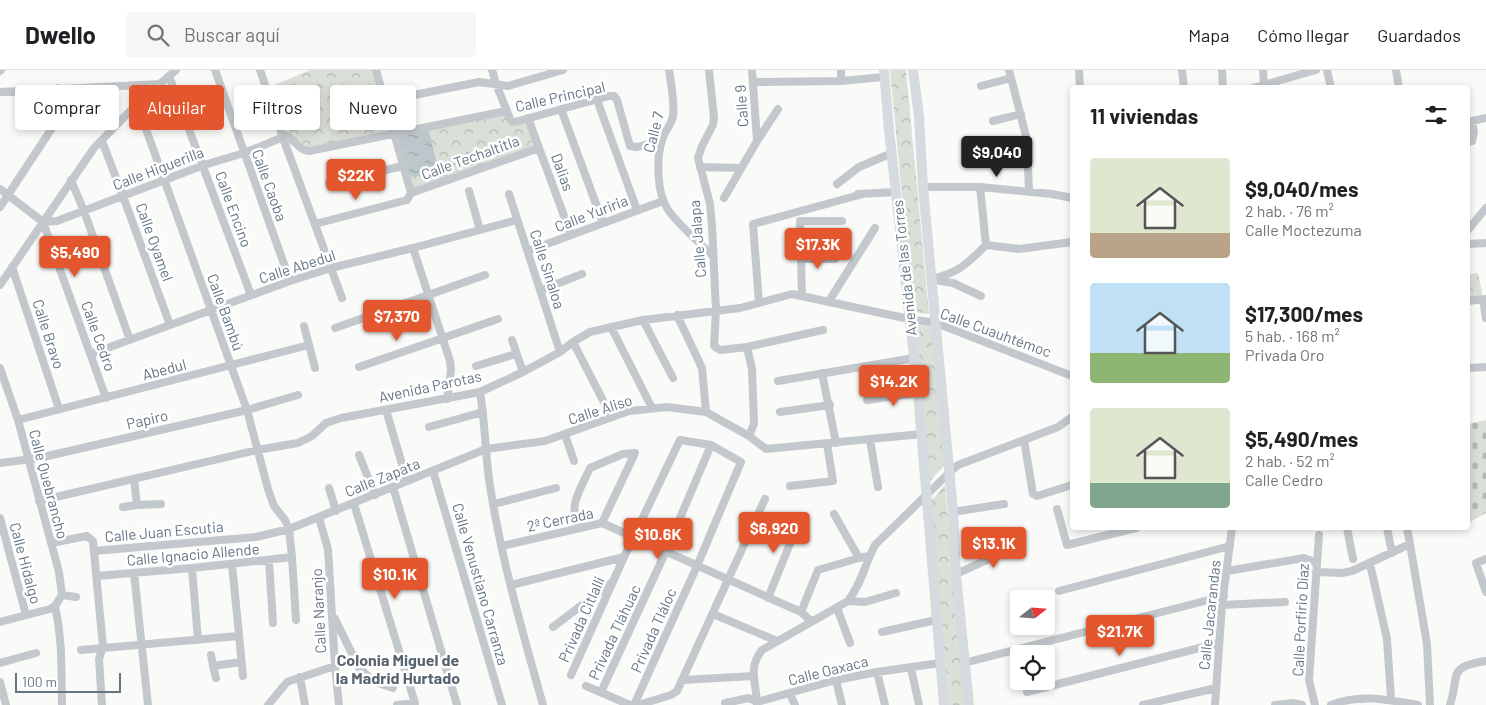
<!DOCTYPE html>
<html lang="es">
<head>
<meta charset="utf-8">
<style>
  :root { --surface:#fff; --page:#f6f6f6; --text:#202124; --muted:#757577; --line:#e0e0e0; --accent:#e4572e }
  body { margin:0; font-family:Barlow,sans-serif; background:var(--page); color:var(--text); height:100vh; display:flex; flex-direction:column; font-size:19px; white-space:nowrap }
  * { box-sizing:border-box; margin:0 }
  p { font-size:16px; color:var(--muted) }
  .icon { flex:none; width:28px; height:28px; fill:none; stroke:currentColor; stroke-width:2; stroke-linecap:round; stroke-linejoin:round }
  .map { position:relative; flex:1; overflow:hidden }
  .panel { position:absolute; left:1070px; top:15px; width:400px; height:445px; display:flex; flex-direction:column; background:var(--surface); border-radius:5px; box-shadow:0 2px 8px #0003 }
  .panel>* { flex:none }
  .hud { position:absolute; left:15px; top:15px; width:475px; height:45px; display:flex; gap:10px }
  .needle { width:32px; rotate:73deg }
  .fabs { position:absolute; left:1010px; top:520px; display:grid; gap:10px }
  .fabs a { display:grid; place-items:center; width:45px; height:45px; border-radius:5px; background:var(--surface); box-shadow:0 2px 8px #0003; font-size:25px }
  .scale { position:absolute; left:15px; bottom:12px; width:106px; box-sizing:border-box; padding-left:5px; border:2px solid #657683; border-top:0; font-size:14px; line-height:18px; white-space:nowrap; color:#657683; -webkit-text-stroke:4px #fff; paint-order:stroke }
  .price { position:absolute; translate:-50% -42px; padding:0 11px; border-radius:5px; background:var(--accent); color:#fff; font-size:16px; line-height:32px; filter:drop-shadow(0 1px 2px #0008) }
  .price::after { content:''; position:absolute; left:50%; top:30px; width:15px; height:11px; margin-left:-8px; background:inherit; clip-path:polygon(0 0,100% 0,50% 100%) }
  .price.on { background:#222; color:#fff }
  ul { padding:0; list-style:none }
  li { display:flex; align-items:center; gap:15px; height:125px; padding:0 20px }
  li span { display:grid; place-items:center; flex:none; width:140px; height:100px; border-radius:5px; color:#555 }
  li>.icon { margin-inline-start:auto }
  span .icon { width:60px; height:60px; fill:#fffc; stroke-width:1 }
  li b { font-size:21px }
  h2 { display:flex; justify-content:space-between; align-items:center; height:60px; padding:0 20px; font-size:21px }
  .pill { padding:0 18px; border-radius:5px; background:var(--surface); box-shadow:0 2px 8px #0003; font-size:18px; line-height:45px }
  .pill.on { background:var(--accent); color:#fff }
  header { display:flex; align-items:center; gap:30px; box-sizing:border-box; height:70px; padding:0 25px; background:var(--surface); border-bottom:1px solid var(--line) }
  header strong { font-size:24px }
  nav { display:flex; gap:28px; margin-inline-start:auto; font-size:18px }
  .search { width:350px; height:45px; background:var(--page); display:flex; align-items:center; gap:12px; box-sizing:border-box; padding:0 18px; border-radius:5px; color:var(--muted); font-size:19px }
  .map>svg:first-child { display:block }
  .cemetery { fill:url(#cemetery-stones) }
  .park { fill:url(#park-crowns) }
  .water { fill:url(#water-ripples) }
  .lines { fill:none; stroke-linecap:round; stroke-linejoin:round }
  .minor { stroke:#c3c8cc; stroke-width:8 }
  .major { stroke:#d6dbdf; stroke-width:10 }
  .labels { text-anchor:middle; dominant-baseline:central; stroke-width:5; stroke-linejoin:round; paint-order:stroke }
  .street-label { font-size:15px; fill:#657683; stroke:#fff }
  .neighbourhood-label { font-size:16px; font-weight:bold; fill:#57646e; stroke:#fff }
</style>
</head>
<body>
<header>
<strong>Dwello</strong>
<div class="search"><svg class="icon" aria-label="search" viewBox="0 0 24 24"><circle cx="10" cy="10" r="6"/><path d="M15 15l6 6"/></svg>Buscar aquí</div>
<nav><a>Mapa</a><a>Cómo llegar</a><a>Guardados</a></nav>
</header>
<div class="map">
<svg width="1486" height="635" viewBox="0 0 1486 635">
  <defs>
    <pattern id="cemetery-stones" width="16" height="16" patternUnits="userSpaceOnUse" patternTransform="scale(1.25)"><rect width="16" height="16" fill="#dadfd7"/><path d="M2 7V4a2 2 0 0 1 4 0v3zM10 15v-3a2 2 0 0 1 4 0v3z" fill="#b4b9b4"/></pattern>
    <pattern id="park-crowns" width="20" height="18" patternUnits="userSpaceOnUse" patternTransform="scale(1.25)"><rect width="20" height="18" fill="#dadfd7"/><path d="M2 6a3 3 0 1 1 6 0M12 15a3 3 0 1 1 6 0" fill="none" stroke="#b4b9b4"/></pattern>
    <pattern id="water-ripples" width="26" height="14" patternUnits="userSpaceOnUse" patternTransform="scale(1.25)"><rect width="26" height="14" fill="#bbc7cb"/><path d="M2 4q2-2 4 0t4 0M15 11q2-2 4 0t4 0" fill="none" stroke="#9ca6aa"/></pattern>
  </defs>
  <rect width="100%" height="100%" fill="#fafaf8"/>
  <!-- cemetery -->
  <path class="cemetery" d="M1486 350V443L1468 453V354Z"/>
  <!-- park -->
  <path class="park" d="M310 0H374L392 63 307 77 298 70 284 63 270 17Z
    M890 0H906L929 244 913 242Z
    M506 41 511 51 528 48 536 76 413 120 395 64Z
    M1478 203 1483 227 1468 230V205Z
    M913 254 932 257 945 394 928 414Z
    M945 415 965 635H949L931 431Z"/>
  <!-- water -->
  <path class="water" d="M429 61 438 99 408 108 395 64Z"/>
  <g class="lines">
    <!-- minor -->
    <path class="minor" d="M215 0 290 211
      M260 0 283 68 342 228
      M376 0 411 123
      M492 0 496 14 511 51 515 52 609 26H614L617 30 630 76 637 77 662 70
      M669 0C671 15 675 31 673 46 671 56 664 62 662 70 656 89 657 122 667 138 676 153 700 173 713 186
      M709 0 714 48 713 55 702 76 698 88 710 134 712 156 716 240 714 276 720 280 747 277 823 260
      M752 0 757 70
      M841 0V11
      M1009 0 1027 70 1029 122
      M1079 0 1080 18
      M1182 0 1184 18
      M1222 0 1223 18
      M1263 0 1264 14
      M1327 0 1331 18
      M1396 0 1399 18
      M0 1 1 0
      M169 6 251 225
      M753 12 841 11 884 7
      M981 16 1011 8
      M1253 18 1316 0
      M0 22 161 14
      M20 22 21 50
      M597 30 637 140
      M384 31 479 12 508 16 563 0
      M137 34 247 340 268 419 274 436 285 450 289 459 292 487 296 550
      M561 39 603 153
      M528 48 571 165
      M993 51 1021 44
      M102 71 123 126 170 255
      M1468 72 1472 71 1474 63 1472 51 1486 48
      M700 97 741 98
      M71 110 84 141 130 270
      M329 113 403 96
      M837 114 859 97 892 83
      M923 117H980L1052 124 1072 128
      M0 119 43 152 106 328
      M469 121 480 160
      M411 123 539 78
      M509 124 560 282
      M858 124 896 122
      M724 128 757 71 778 39
      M0 137 60 46 58 18
      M43 152 57 151 204 95 244 83 286 66C296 70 298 80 309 81L506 41
      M315 154 407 130 411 123
      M1468 160 1486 138
      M1468 174 1486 173
      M986 175 1019 179 1072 172
      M413 178 450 291 451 300 447 329
      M528 181 663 131
      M801 189H835
      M12 197 59 339
      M931 209C958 203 966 195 986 175L980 117
      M935 210 953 213 981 226
      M0 215 94 78 137 34 176 0
      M541 220 582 204
      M802 226 800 151H842
      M1483 230 1486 248
      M829 231 875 158
      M1468 231 1486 229
      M759 233 753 154 863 124
      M677 245 702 298 706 342
      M643 250 673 308
      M304 256 315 298
      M611 257 652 338
      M335 258 485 205
      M512 270 523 302
      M573 272 611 346
      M747 277 752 299 754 354 749 366
      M91 284 290 211 331 198 413 178 517 150
      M476 296 516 284
      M359 297 498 249
      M0 298 18 350 59 502 62 525 55 536 50 539 0 552
      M1468 298 1486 297
      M822 303 836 373
      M778 311 914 288
      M480 322C485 351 485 380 489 409 500 485 522 560 543 635
      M867 330 918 323
      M386 340 407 411
      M780 342 830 335
      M18 350 309 275
      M429 357 483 342
      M565 365 574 391
      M870 370 878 417
      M1024 370 1033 424 1037 426 1072 415
      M359 385 375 425
      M0 393 39 388 247 340 298 325
      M433 401 502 635
      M134 409 137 435 161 434
      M790 416 833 411 827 374
      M393 417 457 635
      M329 418 336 441
      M39 431 257 380 298 373 312 366 326 353 341 348 480 322 523 302 560 282 573 272 590 262 643 250 740 238 792 224 909 249 936 253 1072 306
      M354 434 415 633
      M494 434 556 418
      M123 437 137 435
      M1057 439 1067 475 1136 458
      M953 442 1004 434
      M834 444 859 488
      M0 448 26 545
      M319 448 328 479 335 596 339 635
      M581 457C565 439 582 417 590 398L623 384 635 383 602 453
      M1347 458 1353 489
      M1387 458 1392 483
      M51 473 87 466 93 471 103 577 99 589 102 635
      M1410 474 1427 574 1430 635
      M502 476 602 453 801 542 811 551
      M94 481 256 467 289 459 486 379 545 371 629 341 667 337 706 342 749 366 766 379 922 364
      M1486 489 1476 493 1486 522
      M269 491 273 553
      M232 494 243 606
      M1370 494 1387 569 1391 629
      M192 498 198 570
      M1227 501 1304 488 1317 493
      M1316 502 1342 503 1352 501 1410 474 1407 458
      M134 503 148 635
      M956 504 1022 474
      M97 506 192 498 292 487
      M511 515 624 487
      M1059 521 1230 476
      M62 525 76 527
      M768 528 800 449
      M848 531 865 532 896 523
      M1222 535 1285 532
      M55 536C63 572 61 599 62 635
      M837 538 850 573
      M801 542 818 500 859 488 869 486
      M713 544 777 571
      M335 549 359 598 375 612 393 618
      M553 557 611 513
      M882 562 936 550
      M81 580 238 566
      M211 585 213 596
      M0 593 36 583
      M964 593 1224 526
      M911 598 919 635
      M877 602 885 635
      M571 605 624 487 680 370 711 375 741 392 697 496 634 635
      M300 607 305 635
      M216 608 213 596 241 592
      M683 610 753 606
      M836 610 842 635
      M0 612 6 635
      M586 616 630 635
      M601 622 666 481 711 375
      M1027 622 1219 573
      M790 624 795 635
      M725 633 749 628 757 632 836 610 877 602 940 593
      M268 635 287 612 335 596
      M397 635 415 633
      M638 635 671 625 677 621 765 429
      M757 635C757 614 747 599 762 580L848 531C863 511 864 496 875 475L950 402 958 395 1058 357 1072 347
      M1143 635 1216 618
      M1215 635 1222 535 1232 458
      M1275 635 1293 633 1302 635
      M1315 635 1309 610 1319 465
      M1331 635C1360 623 1389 630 1418 635
      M1450 635C1460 605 1446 597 1486 591"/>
    <!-- major -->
    <path class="major" d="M884 0 889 60 918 323 944 635
      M913 0 919 47 923 117 953 442 956 504 969 635"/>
  </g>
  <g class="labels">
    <!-- street labels -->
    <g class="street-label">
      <text transform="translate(560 26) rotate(-13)">Calle Principal</text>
      <text transform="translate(741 36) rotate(-94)">Calle 9</text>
      <text transform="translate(653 62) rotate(-75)">Calle 7</text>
      <text transform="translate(470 87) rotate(-20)">Calle Techaltitla</text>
      <text transform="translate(158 98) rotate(-21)">Calle Higuerilla</text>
      <text transform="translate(563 102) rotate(70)">Dalias</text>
      <text transform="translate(270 115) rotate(70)">Calle Caoba</text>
      <text transform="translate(234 139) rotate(70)">Calle Encino</text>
      <text transform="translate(591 143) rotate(-21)">Calle Yuriria</text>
      <text transform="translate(697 169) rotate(-95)">Calle Jalapa</text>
      <text transform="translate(155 172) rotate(70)">Calle Oyamel</text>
      <text transform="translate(297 196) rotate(-18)">Calle Abedul</text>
      <text transform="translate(904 198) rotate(-96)">Avenida de las Torres</text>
      <text transform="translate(548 199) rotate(72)">Calle Sinaloa</text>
      <text transform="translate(226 242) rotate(70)">Calle Bambú</text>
      <text transform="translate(996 262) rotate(20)">Calle Cuauhtémoc</text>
      <text transform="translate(49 264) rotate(72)">Calle Bravo</text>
      <text transform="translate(99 266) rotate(70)">Calle Cedro</text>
      <text transform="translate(164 299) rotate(-15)">Abedul</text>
      <text transform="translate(430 316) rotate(-12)">Avenida Parotas</text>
      <text transform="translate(600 339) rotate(-18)">Calle Aliso</text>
      <text transform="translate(147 349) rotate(-13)">Papiro</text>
      <text transform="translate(382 407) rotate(-22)">Calle Zapata</text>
      <text transform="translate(49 414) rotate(75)">Calle Quebrancho</text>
      <text transform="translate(560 449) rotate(-12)">2ª Cerrada</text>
      <text transform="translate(164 461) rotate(-5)">Calle Juan Escutia</text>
      <text transform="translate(193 484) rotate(-5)">Calle Ignacio Allende</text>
      <text transform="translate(26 493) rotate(75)">Calle Hidalgo</text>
      <text transform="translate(481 514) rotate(74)">Calle Venustiano Carranza</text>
      <text transform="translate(318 541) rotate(-93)">Calle Naranjo</text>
      <text transform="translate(1209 545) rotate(-84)">Calle Jacarandas</text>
      <text transform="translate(581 549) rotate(-66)">Privada Citlalli</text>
      <text transform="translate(1300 550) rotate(-87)">Calle Porfirio Díaz</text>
      <text transform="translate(653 560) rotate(-66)">Privada Tláloc</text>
      <text transform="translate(614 562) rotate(-65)">Privada Tláhuac</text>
      <text transform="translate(828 600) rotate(-14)">Calle Oaxaca</text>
    </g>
    <!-- neighbourhood labels -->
    <g class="neighbourhood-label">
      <text x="398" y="589">Colonia Miguel de<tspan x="398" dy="18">la Madrid Hurtado</tspan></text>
    </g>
  </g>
</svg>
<div class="fabs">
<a><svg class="needle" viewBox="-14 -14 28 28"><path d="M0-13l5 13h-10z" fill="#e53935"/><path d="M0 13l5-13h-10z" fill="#757577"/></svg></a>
<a><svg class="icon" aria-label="locate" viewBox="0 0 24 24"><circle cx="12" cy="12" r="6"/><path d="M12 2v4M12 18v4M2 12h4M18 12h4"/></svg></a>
</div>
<div class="scale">100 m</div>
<b class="price on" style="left:997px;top:108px">$9,040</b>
<b class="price" style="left:356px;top:131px">$22K</b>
<b class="price" style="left:818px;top:200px">$17.3K</b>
<b class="price" style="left:75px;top:208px">$5,490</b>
<b class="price" style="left:397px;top:272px">$7,370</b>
<b class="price" style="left:894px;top:337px">$14.2K</b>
<b class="price" style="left:774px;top:484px">$6,920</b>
<b class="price" style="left:658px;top:490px">$10.6K</b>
<b class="price" style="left:994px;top:499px">$13.1K</b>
<b class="price" style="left:395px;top:530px">$10.1K</b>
<b class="price" style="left:1120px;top:587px">$21.7K</b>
<div class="hud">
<a class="pill">Comprar</a>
<a class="pill on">Alquilar</a>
<a class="pill">Filtros</a>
<a class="pill">Nuevo</a>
</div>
<section class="panel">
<h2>11 viviendas<svg class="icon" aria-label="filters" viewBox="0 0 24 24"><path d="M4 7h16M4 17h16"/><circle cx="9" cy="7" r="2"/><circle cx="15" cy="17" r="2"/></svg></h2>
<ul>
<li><span style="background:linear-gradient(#dfe7d0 75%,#b9a48a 0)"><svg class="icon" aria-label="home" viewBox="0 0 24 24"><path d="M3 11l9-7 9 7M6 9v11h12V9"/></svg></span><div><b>$9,040/mes</b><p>2 hab. · 76 m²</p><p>Calle Moctezuma</p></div></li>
<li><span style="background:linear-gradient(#bfe0f5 70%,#8fb573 0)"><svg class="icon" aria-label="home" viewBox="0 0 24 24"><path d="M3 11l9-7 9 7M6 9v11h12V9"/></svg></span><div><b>$17,300/mes</b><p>5 hab. · 168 m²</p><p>Privada Oro</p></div></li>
<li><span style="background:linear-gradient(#dfe7d0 75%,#7fa58c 0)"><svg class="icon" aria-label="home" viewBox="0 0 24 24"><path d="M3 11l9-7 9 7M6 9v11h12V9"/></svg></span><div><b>$5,490/mes</b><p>2 hab. · 52 m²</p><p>Calle Cedro</p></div></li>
</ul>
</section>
</div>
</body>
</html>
